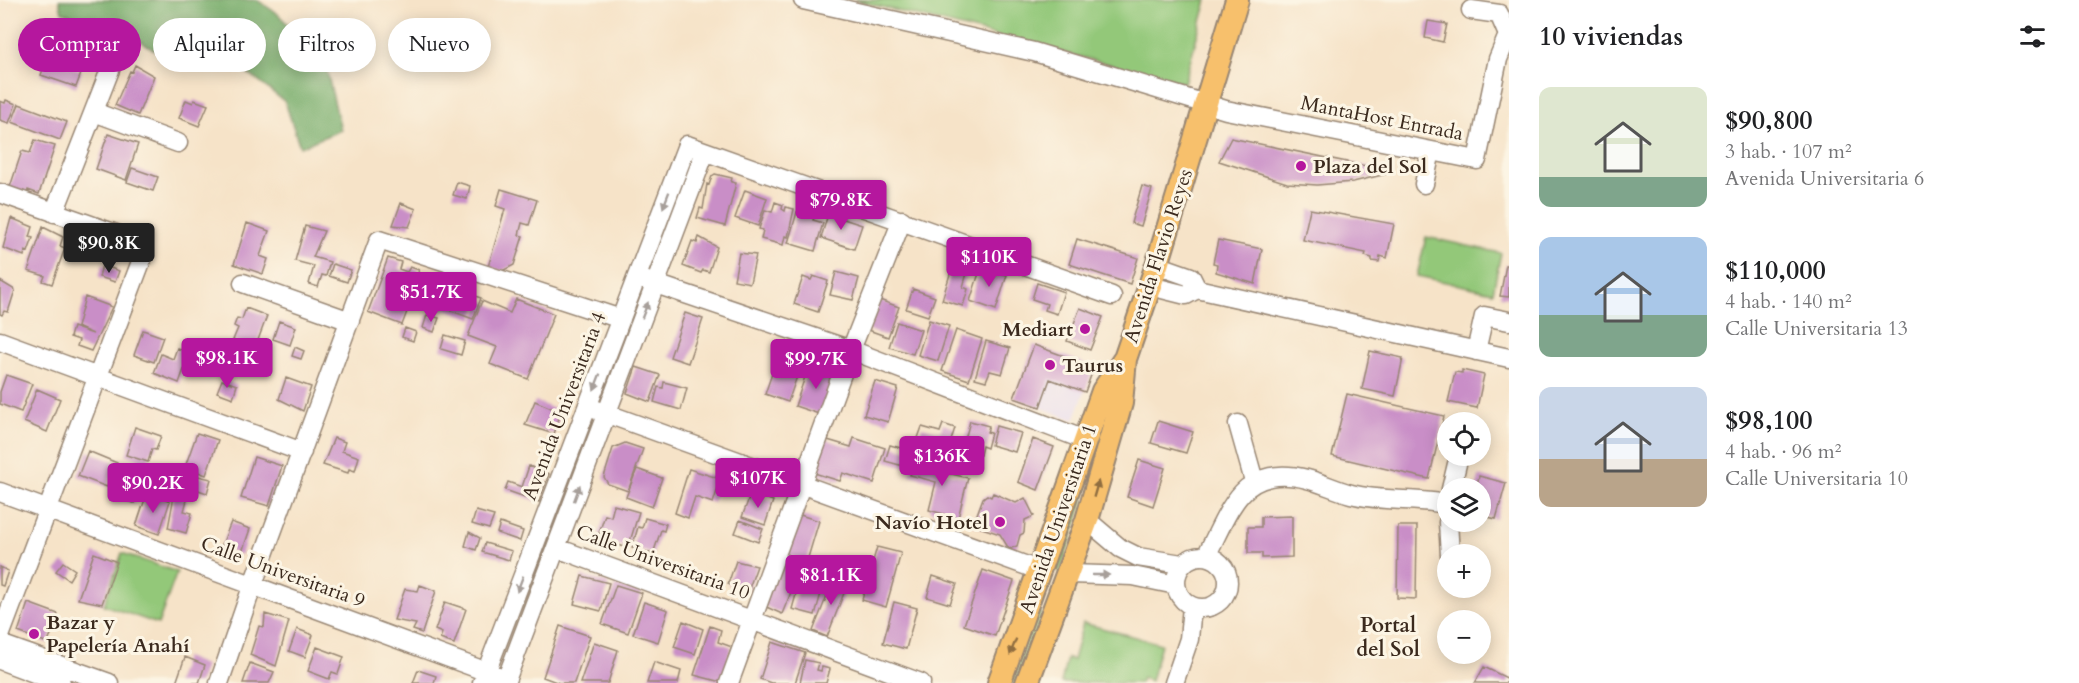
<!DOCTYPE html>
<html lang="es">
<head>
<meta charset="utf-8">
<style>
  :root { --surface:#fff; --page:#f2f2f2; --text:#202124; --muted:#757577; --accent:#b5179e }
  body { margin:0; font-family:Cardo,serif; background:var(--page); color:var(--text); height:100vh; display:flex; flex-direction:column; font-size:22px; white-space:nowrap }
  * { box-sizing:border-box; margin:0 }
  p { font-size:20px; color:var(--muted) }
  .icon { flex:none; width:33px; height:33px; fill:none; stroke:currentColor; stroke-width:2; stroke-linecap:round; stroke-linejoin:round }
  .map { position:relative; flex:1; overflow:hidden }
  .sheet { display:flex; flex-direction:column; background:var(--surface); width:570px }
  .sheet>* { flex:none }
  .guide { position:absolute; left:18px; top:18px; width:570px; height:54px; display:flex; gap:12px }
  .fabs { position:absolute; left:1437px; top:412px; display:grid; gap:12px }
  .fabs a { display:grid; place-items:center; width:54px; height:54px; border-radius:50%; background:var(--surface); box-shadow:0 3px 15px #0003; font-size:30px }
  .price { position:absolute; translate:-50% -51px; padding:0 14px; border-radius:6px; background:var(--accent); color:#fff; font-size:20px; line-height:39px; filter:drop-shadow(0 2px 3px #0008) }
  .price::after { content:''; position:absolute; left:50%; top:36px; width:18px; height:14px; margin-left:-9px; background:inherit; clip-path:polygon(0 0,100% 0,50% 100%) }
  .price.on { background:#222; color:#fff }
  ul { padding:0; list-style:none }
  li { display:flex; align-items:center; gap:18px; height:150px; padding:0 30px }
  li span { display:grid; place-items:center; flex:none; width:168px; height:120px; border-radius:12px; color:#555 }
  li>.icon { margin-inline-start:auto }
  span .icon { width:72px; height:72px; fill:#fffc; stroke-width:1 }
  li b { font-size:26px }
  h2 { display:flex; justify-content:space-between; align-items:center; height:72px; padding:0 30px; font-size:26px }
  .tag { padding:0 21px; border-radius:27px; background:var(--surface); box-shadow:0 3px 15px #0003; font-size:21px; line-height:54px }
  .tag.on { background:var(--accent); color:#fff }
  main { display:flex; flex:1; min-height:0 }
  .map>svg:first-child { display:block }
  .built { fill:#e2d4f3 }
  .green { fill:#93c879; stroke:#67794c; stroke-width:1.5 }
  .forest { fill:#76ac69; stroke:#586b44; stroke-width:1.5 }
  .building { fill:#c98ec7 }
  .lines { fill:none; stroke-linecap:round; stroke-linejoin:round }
  .minor-casing { stroke:#988673; stroke-width:21 }
  .major-casing { stroke:#988673; stroke-width:26 }
  .minor { stroke:#fff; stroke-width:18 }
  .major { stroke:#f7c06c; stroke-width:22 }
  .oneway { fill:#a79f9a }
  .oneway2 { fill:#906e41 }
  .poi-dot { fill:#b5179e; stroke:#fcf5e5; stroke-width:2 }
  .labels { text-anchor:middle; dominant-baseline:central; stroke-width:6; stroke-linejoin:round; paint-order:stroke }
  .street-label { font-size:20px; fill:#3b2a1e; stroke:#fcf5e5 }
  .poi-label { font-size:20px; font-weight:bold; fill:#3b2a1e; stroke:#fcf5e5; text-anchor:start }
  .neighbourhood-label { font-size:21px; font-weight:bold; fill:#3b2a1e; stroke:#fcf5e5 }
</style>
</head>
<body>
<main>
<div class="map">
<svg width="1509" height="683" viewBox="0 0 1509 683">
  <rect width="100%" height="100%" fill="#fcf5e5"/>
  <filter id="ink" filterUnits="userSpaceOnUse"><feTurbulence type="fractalNoise" baseFrequency=".0167" numOctaves="2"/><feDisplacementMap in="SourceGraphic" scale="12" xChannelSelector="R" yChannelSelector="G"/><feConvolveMatrix kernelMatrix="1 2 1 2 8 2 1 2 1" color-interpolation-filters="sRGB"/></filter>
  <filter id="wash" filterUnits="userSpaceOnUse"><feTurbulence type="fractalNoise" baseFrequency=".008" numOctaves="4" result="noise"/><feDisplacementMap in="SourceGraphic" scale="24" xChannelSelector="R" yChannelSelector="G"/><feGaussianBlur stdDeviation="1.35" result="paint"/><feColorMatrix in="noise" values="0 0 0 0 0 0 0 0 0 0 0 0 0 0 0 0 0 1.4 0 .05"/><feComposite in="paint" operator="in"/></filter>
  <g filter="url(#wash)">
    <rect width="100%" height="100%" fill="#f6e3c8"/>
    <!-- built -->
    <path class="built" d="M1034 345 1094 367 1074 420 1015 398Z"/>
    <!-- green -->
    <path class="green" d="M854 0H1207L1184 83Z
      M1426 237 1501 253 1493 292 1417 276Z
      M1092 460 1087 490 1060 572 1053 569Z
      M122 553 177 572 158 624 104 605Z
      M1036 611 1042 613 1017 683H1010Z
      M1083 623 1161 644 1151 681 1142 678 1140 683H1061L1067 658 1073 660Z"/>
    <!-- forest -->
    <path class="forest" d="M59 0H257L278 14 325 63 341 130 300 147 285 102 232 61 166 57 125 32 62 12Z"/>
    <g id="blocks">
      <!-- building -->
      <path class="building" d="M1428 21 1447 24 1443 42 1425 38Z
        M47 58 82 71 76 87 41 75Z
        M135 65 154 76 138 115 115 105 130 71 132 72Z
        M6 100 16 104 9 123 0 120V101L5 103Z
        M186 100 193 103 194 100 208 105 199 126 179 118Z
        M19 104 67 122 60 140 12 122Z
        M108 134 138 144 126 180 96 169Z
        M1231 138 1395 172 1353 182 1317 185 1287 183 1219 161Z
        M35 140 55 146 39 194 28 190 26 196 9 190 22 151 30 153Z
        M132 168 158 177 153 191 127 182Z
        M715 174 732 178 731 182 736 183 725 226 697 218 700 208 703 209 707 184 709 185 712 176Z
        M457 182 470 186 467 199 453 195Z
        M1142 186 1152 189 1141 226 1131 223Z
        M501 189 537 200 529 225 522 223 519 235 523 236 514 265 502 271 488 267 505 209 496 206Z
        M745 190 767 198 758 226 735 218Z
        M775 202 783 205 782 209 785 211 786 207 794 209 788 237 785 236 783 245 761 239 763 230 759 229 765 210 772 212Z
        M401 203 416 209 409 227 393 225Z
        M1310 209 1394 224 1387 258 1380 256 1379 262 1372 261V258L1365 256 1366 253 1303 240Z
        M797 212 814 217 813 220 823 223 815 251 788 243Z
        M828 214 862 225 854 249 821 238Z
        M11 218 33 227 30 237 33 238 28 252 25 251 24 256 3 248Z
        M247 223 269 231 260 256 268 259 263 274 234 264Z
        M305 226 324 231 313 257 330 262 326 276 322 275 318 287 309 284 314 266 295 261Z
        M43 227 63 237 60 246 65 248 52 284 43 281 45 276 28 271Z
        M699 237 717 247 709 272 703 270 701 273 683 266 692 241 697 243Z
        M1077 239 1138 258 1130 284 1069 264Z
        M1218 240 1262 249 1255 284 1216 272 1217 264 1213 263Z
        M739 253 756 255 750 283 734 280Z
        M388 258 401 262 399 269 407 272 410 267 419 270 417 276 420 277 402 325 368 312Z
        M955 258 970 263 963 287 968 289 963 306 942 300Z
        M333 264 351 270 347 282 329 276Z
        M102 265 119 271 115 282 99 277Z
        M1506 265H1509V297L1500 296Z
        M981 267 1007 275 996 310 970 301Z
        M836 272 859 278 853 300 830 295Z
        M813 276 828 281 818 312 794 304 803 277 811 280Z
        M431 277 453 285 445 310 422 302Z
        M0 281 15 290 8 312 4 311 2 315 0 314Z
        M1037 283 1064 292 1057 314 1045 310 1047 304 1032 299Z
        M454 289 481 298 473 319 446 309Z
        M913 289 935 297 928 316 906 309Z
        M85 297 112 307 91 351 77 346 79 340 70 337 73 327 93 334 77 327Z
        M871 297 899 307 888 337 860 327Z
        M516 299 554 314 528 379 490 364 497 347 468 336 482 301 510 313Z
        M246 308 267 316 255 348 233 340 238 328 234 326 237 318 242 319Z
        M1080 308 1103 317 1090 350 1067 341Z
        M685 313 703 319 688 363 670 357Z
        M427 315 439 318 434 332 423 328Z
        M929 320 949 326 938 361 918 355Z
        M279 321 296 327 290 345 273 339Z
        M897 322 921 330 913 354 889 347Z
        M405 328 416 332 413 341 402 337Z
        M143 330 163 337 154 362 134 355Z
        M956 330 982 339 969 380 942 371Z
        M445 335 465 341 461 355 441 349Z
        M986 341 1010 348 1002 374 990 371 986 381 975 378Z
        M1034 345 1094 367 1085 392 1050 379 1040 407 1014 398Z
        M295 347 304 351 301 359 292 356Z
        M177 348 190 353 179 383 154 373 161 354 173 359Z
        M1370 351 1403 358 1395 396 1362 389Z
        M779 353 802 362 788 402 765 394Z
        M814 364 836 372 822 415 795 406 806 374 810 375Z
        M636 367 660 375 650 402 627 393Z
        M1462 370 1484 375 1477 408 1448 402 1455 372 1462 373Z
        M6 375 32 384 21 412 0 404V392Z
        M286 378 311 387 303 411 279 399Z
        M222 380 237 385 233 398 217 392Z
        M875 381 898 388 888 422 864 415Z
        M664 382 687 388 681 410 654 402 658 387 663 388Z
        M37 389 60 399 47 432 24 422Z
        M1347 394 1444 416 1429 479 1332 456Z
        M535 401 561 412 554 434 525 425Z
        M970 421 989 426 987 432 991 433 987 448 982 446 980 455 962 451Z
        M1158 421 1193 432 1186 453 1151 443Z
        M943 424 955 428 945 459 914 449 922 427 940 432Z
        M996 426 1021 433 1015 452 991 445Z
        M135 427 161 436 156 450 152 449 148 462 126 455Z
        M197 433 218 440 206 475 185 467Z
        M334 438 345 442 342 451 359 457 355 471 349 469 348 473 323 465Z
        M821 438 851 447 854 438 885 448 874 483 843 473 840 481 811 472Z
        M1033 439 1054 447 1038 490 1018 482Z
        M625 443 643 449 628 491 608 484 604 477 613 448Z
        M890 445 912 451 907 467 885 461Z
        M88 451 117 463 107 487 78 476Z
        M254 457 282 466 269 506 241 498Z
        M915 457 941 464 939 471 968 478 958 518 929 510 936 482 910 475Z
        M1139 460 1165 468 1153 506 1127 497Z
        M121 464 144 472 134 503 111 496Z
        M529 466 549 474 539 502 505 490 508 482 522 487Z
        M637 469 662 478 652 507 626 497Z
        M689 469 721 479 713 503 695 497 688 518 675 513Z
        M182 472 211 479 207 493 178 483Z
        M1479 476 1506 483 1496 519 1480 515V489H1476Z
        M147 493 170 501 159 534 136 526Z
        M751 493 773 501 765 525 742 517Z
        M993 493 1016 503 1025 498 1034 516 1025 520 1024 533 1020 535 1017 546 1009 549 1000 534 973 525 983 498 987 495 991 497Z
        M174 496 187 500 184 511 192 513 186 533 168 528Z
        M614 505 639 512 628 548 605 541 599 533 605 515 611 517Z
        M476 511 494 516 489 529 472 524Z
        M794 513 819 521 807 561 782 554Z
        M1292 516V557L1262 558V553H1248V527H1261V517Z
        M645 518 666 524 664 531 661 530 653 554 632 548 638 527 642 528Z
        M740 520 763 529 758 542 735 533Z
        M231 522 250 529 241 555 221 547Z
        M500 523 523 531 520 541 497 533Z
        M1398 526H1417L1416 599 1397 598Z
        M469 532 480 538 476 550 465 546Z
        M485 543 512 551 509 560 482 552Z
        M877 547 901 553 886 607 862 600Z
        M94 553 117 562 102 604 78 599Z
        M736 561 757 566 748 591 728 584Z
        M780 561 800 570 782 614 762 605Z
        M63 562 75 570 69 580 56 571Z
        M0 567 8 571 3 586 0 585Z
        M983 570 1014 581 995 636 964 625Z
        M802 573 825 579 815 615 792 609Z
        M835 575 849 580 827 637 813 631Z
        M582 576 609 583 601 611 574 604Z
        M933 576 957 584 950 604 927 597Z
        M420 585 436 591 422 633 413 630 416 624 394 620 405 589 418 591Z
        M616 585 642 593 628 633 602 624Z
        M445 602 466 609 454 644 440 639 442 633 435 630Z
        M644 602 668 610 658 642 633 634Z
        M894 602 917 608 906 649 883 643Z
        M28 603 58 614 48 643 18 632Z
        M265 614 289 621 276 666 250 655 259 626 264 627Z
        M683 621 703 629 695 654 674 647Z
        M560 626 590 636 574 683H559L543 677Z
        M710 626 721 630 718 642 732 647 728 658 732 660 725 683 694 675Z
        M297 629 313 635 305 657 289 651Z
        M594 642 618 650 608 683H580Z
        M772 642 805 653 795 683H771L760 679Z
        M317 647 344 657 338 674 332 672 329 679 308 671Z
        M185 657 205 665 199 683H176Z
        M805 660 819 663 817 670 821 671 822 667 830 669 826 683H800Z
        M654 662 681 671 678 683H647Z
        M250 663 274 672 269 683H243Z
        M1484 667 1509 679 1507 683H1475Z
        M418 670 436 676 434 683H413Z"/>
    </g>
  </g>
  <g filter="url(#ink)">
    <use href="#blocks" fill-opacity="0" stroke="#988673" stroke-width="1.5"/>
    <g class="lines">
      <defs>
        <path id="minor" d="M803 0 1034 52 1226 110 1477 160 1498 59 1508 35 1499 14 1471 10
          M94 112 178 143
          M1424 184 1431 151
          M0 193 133 240 138 245 142 259 0 636
          M54 213 117 52
          M1157 265 1191 277 1197 289
          M644 280 851 350 1085 440
          M243 283 350 321
          M1150 286 1186 295 1197 289 1509 358
          M0 341 302 452
          M1476 351 1484 316 1509 321
          M594 409 1041 571
          M1238 424 1254 481
          M1451 489 1457 464
          M0 492 498 676
          M1087 520 1120 548 1138 557 1182 564
          M1448 522 1450 555
          M557 548 921 683
          M1176 582a26 26 0 1 1 52 0a26 26 0 1 1-52 0Z
          M1206 556C1231 508 1242 463 1307 479 1322 483 1336 490 1351 494 1382 502 1416 498 1447 504
          M1069 574 1133 576 1176 585
          M0 644 109 683
          M0 660 61 683
          M219 683 253 584 379 240 621 319
          M482 683 687 145 1112 296
          M505 683 705 152
          M729 683 847 360 902 220
          M1174 683 1189 639 1192 606"/>
        <path id="major" d="M999 683 1103 391 1124 360
          M1027 683 1087 520 1121 403 1125 359 1157 265 1237 0"/>
      </defs>
      <!-- minor casing -->
      <use href="#minor" class="minor-casing"/>
      <!-- major casing -->
      <use href="#major" class="major-casing"/>
      <!-- minor -->
      <use href="#minor" class="minor"/>
      <!-- major -->
      <use href="#major" class="major"/>
    </g>
    <!-- one-way arrows -->
    <defs><path id="oneway-solid" d="M-6-.8H1V-3.2L6.5 0L1 3.2V.8H-6Z" transform="scale(1.5)"/></defs>
    <g class="oneway">
      <use href="#oneway-solid" transform="translate(666 200) rotate(111)"/>
      <use href="#oneway-solid" transform="translate(645 310) rotate(-69)"/>
      <use href="#oneway-solid" transform="translate(597 382) rotate(111)"/>
      <use href="#oneway-solid" transform="translate(577 493) rotate(-70)"/>
      <use href="#oneway-solid" transform="translate(1101 575)"/>
      <use href="#oneway-solid" transform="translate(520 584) rotate(111)"/>
    </g>
    <g class="oneway2">
      <use href="#oneway-solid" transform="translate(1096 489) rotate(-74)"/>
      <use href="#oneway-solid" transform="translate(1013 647) rotate(111)"/>
    </g>
  </g>
  <!-- markers -->
  <g class="poi-dot">
    <circle cx="1301" cy="166" r="6"/>
    <circle cx="1085" cy="329" r="6"/>
    <circle cx="1050" cy="365" r="6"/>
    <circle cx="1000" cy="522" r="6"/>
    <circle cx="34" cy="634" r="6"/>
  </g>
  <g class="labels">
    <!-- street labels -->
    <g class="street-label">
      <text transform="translate(1382 118) rotate(11)">MantaHost Entrada</text>
      <text transform="translate(1158 256) rotate(-72)">Avenida Flavio Reyes</text>
      <text transform="translate(564 406) rotate(-69)">Avenida Universitaria 4</text>
      <text transform="translate(1058 519) rotate(-71)">Avenida Universitaria 1</text>
      <text transform="translate(663 562) rotate(20)">Calle Universitaria 10</text>
      <text transform="translate(283 572) rotate(20)">Calle Universitaria 9</text>
    </g>
    <!-- poi labels -->
    <g class="poi-label">
      <text x="1313" y="166">Plaza del Sol</text>
      <text x="1073" y="329" text-anchor="end">Mediart</text>
      <text x="1062" y="365">Taurus</text>
      <text x="988" y="522" text-anchor="end">Navío Hotel</text>
      <text x="46" y="622">Bazar y<tspan x="46" dy="23">Papelería Anahí</tspan></text>
    </g>
    <!-- neighbourhood labels -->
    <g class="neighbourhood-label">
      <text x="1388" y="625">Portal<tspan x="1388" dy="24">del Sol</tspan></text>
    </g>
  </g>
</svg>
<div class="fabs">
<a><svg class="icon" aria-label="locate" viewBox="0 0 24 24"><circle cx="12" cy="12" r="6"/><path d="M12 2v4M12 18v4M2 12h4M18 12h4"/></svg></a>
<a><svg class="icon" aria-label="layers" viewBox="0 0 24 24"><path d="M12 4l9 5-9 5-9-5zM3 14l9 5 9-5"/></svg></a>
<a>+</a>
<a>−</a>
</div>
<b class="price" style="left:841px;top:231px">$79.8K</b>
<b class="price on" style="left:109px;top:274px">$90.8K</b>
<b class="price" style="left:989px;top:288px">$110K</b>
<b class="price" style="left:431px;top:323px">$51.7K</b>
<b class="price" style="left:227px;top:389px">$98.1K</b>
<b class="price" style="left:816px;top:390px">$99.7K</b>
<b class="price" style="left:942px;top:487px">$136K</b>
<b class="price" style="left:758px;top:509px">$107K</b>
<b class="price" style="left:153px;top:514px">$90.2K</b>
<b class="price" style="left:831px;top:606px">$81.1K</b>
<div class="guide">
<a class="tag on">Comprar</a>
<a class="tag">Alquilar</a>
<a class="tag">Filtros</a>
<a class="tag">Nuevo</a>
</div>
</div>
<section class="sheet">
<h2>10 viviendas<svg class="icon" aria-label="filters" viewBox="0 0 24 24"><path d="M4 7h16M4 17h16"/><circle cx="9" cy="7" r="2"/><circle cx="15" cy="17" r="2"/></svg></h2>
<ul>
<li><span style="background:linear-gradient(#dfe7d0 75%,#7fa58c 0)"><svg class="icon" aria-label="home" viewBox="0 0 24 24"><path d="M3 11l9-7 9 7M6 9v11h12V9"/></svg></span><div><b>$90,800</b><p>3 hab. · 107 m²</p><p>Avenida Universitaria 6</p></div></li>
<li><span style="background:linear-gradient(#a9c7e8 65%,#7fa58c 0)"><svg class="icon" aria-label="home" viewBox="0 0 24 24"><path d="M3 11l9-7 9 7M6 9v11h12V9"/></svg></span><div><b>$110,000</b><p>4 hab. · 140 m²</p><p>Calle Universitaria 13</p></div></li>
<li><span style="background:linear-gradient(#c9d6e8 60%,#b9a48a 0)"><svg class="icon" aria-label="home" viewBox="0 0 24 24"><path d="M3 11l9-7 9 7M6 9v11h12V9"/></svg></span><div><b>$98,100</b><p>4 hab. · 96 m²</p><p>Calle Universitaria 10</p></div></li>
</ul>
</section>
</main>
</body>
</html>
